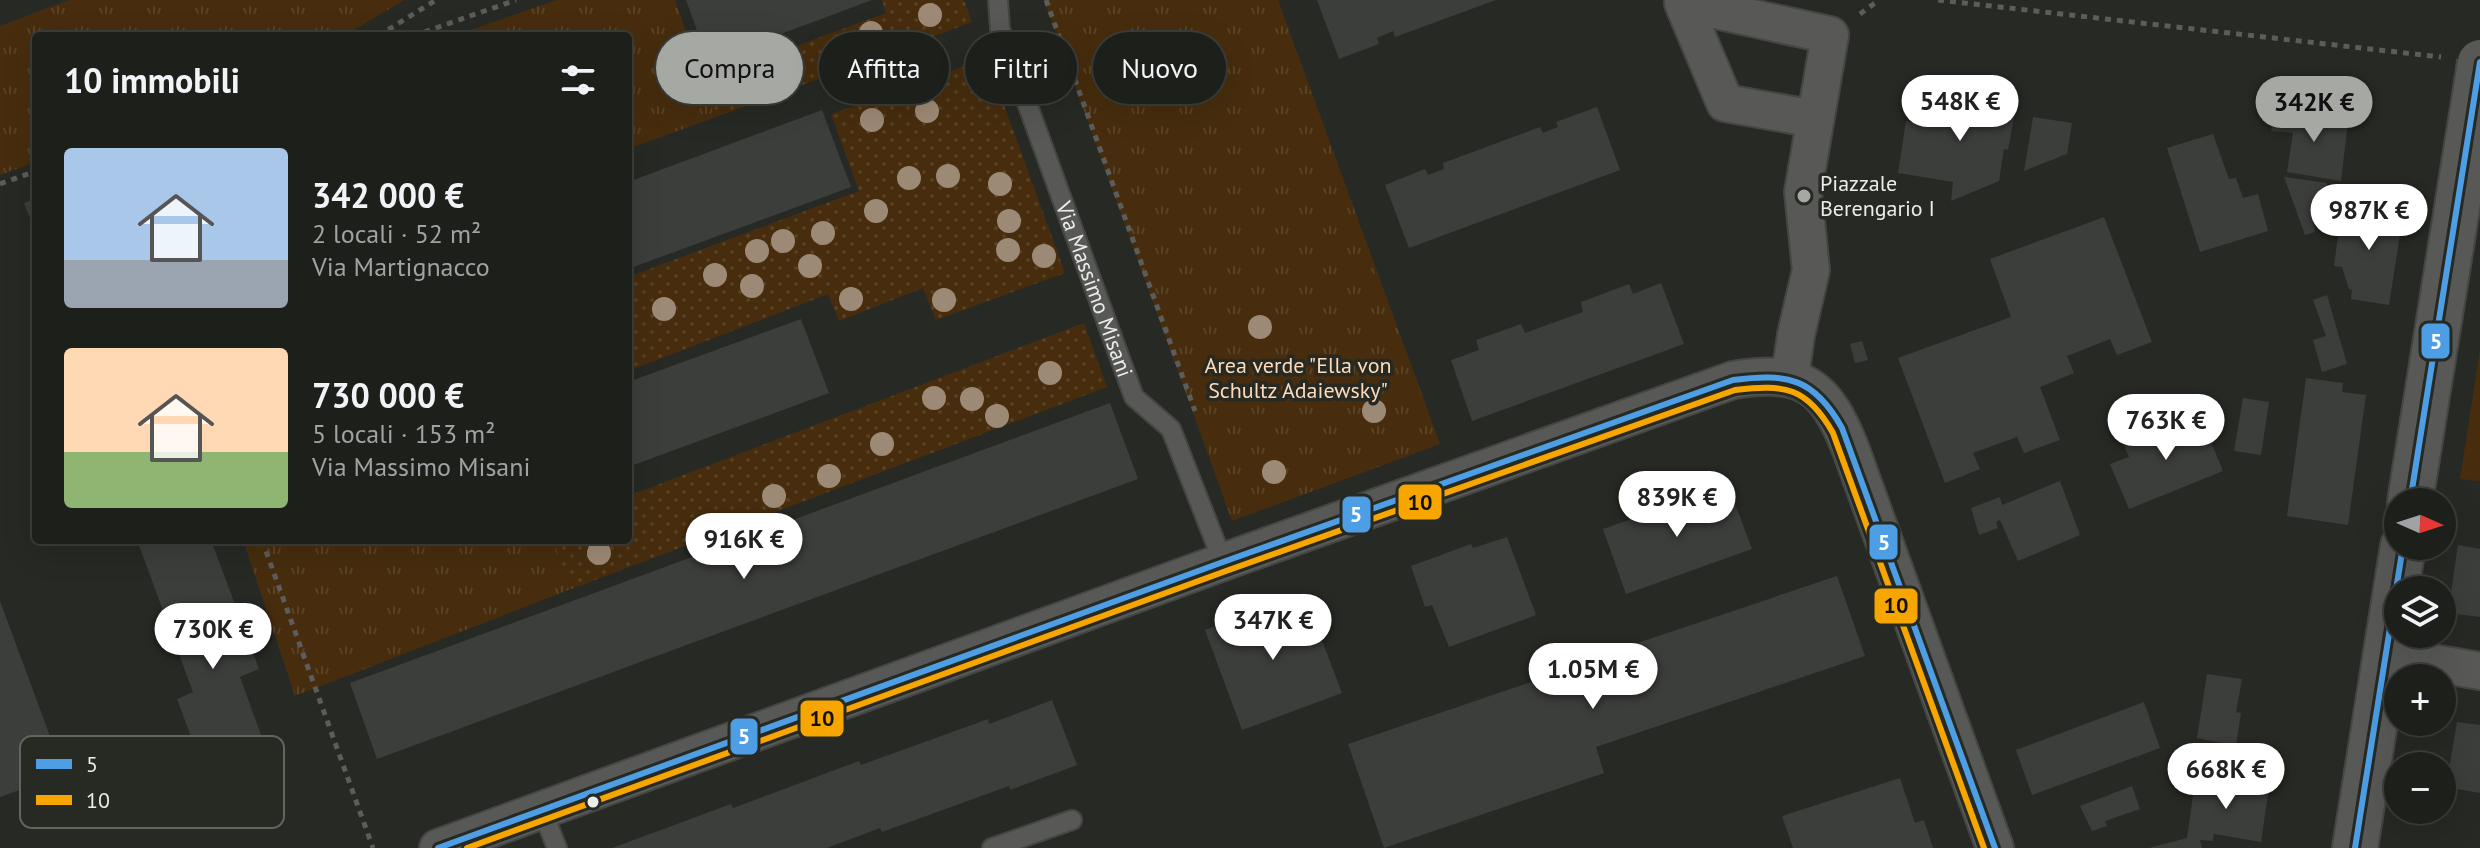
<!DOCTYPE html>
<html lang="it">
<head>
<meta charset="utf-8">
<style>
  :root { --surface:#1d1f1b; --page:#2a2c28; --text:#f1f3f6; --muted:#a0a2a3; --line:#3b3d3a; --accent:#a6a8a4 }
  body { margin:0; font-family:"PT Sans",sans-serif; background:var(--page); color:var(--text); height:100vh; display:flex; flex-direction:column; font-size:30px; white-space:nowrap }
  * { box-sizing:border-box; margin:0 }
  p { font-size:26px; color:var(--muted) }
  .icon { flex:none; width:44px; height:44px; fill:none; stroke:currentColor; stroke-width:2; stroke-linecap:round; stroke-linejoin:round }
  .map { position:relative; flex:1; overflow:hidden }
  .details { position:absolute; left:32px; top:32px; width:600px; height:512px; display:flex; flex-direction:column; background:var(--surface); border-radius:8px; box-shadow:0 8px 32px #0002,0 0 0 2px var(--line) }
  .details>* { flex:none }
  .top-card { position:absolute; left:656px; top:32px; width:760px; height:72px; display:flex; gap:16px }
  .needle { width:52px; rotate:93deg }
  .controls { position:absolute; left:2384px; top:488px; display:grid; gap:16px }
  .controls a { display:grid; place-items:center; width:72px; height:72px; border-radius:50%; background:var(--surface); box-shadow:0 8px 32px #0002,0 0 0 2px var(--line); font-size:40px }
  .price { position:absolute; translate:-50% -68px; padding:0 18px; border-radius:28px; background:#fff; color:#222; font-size:26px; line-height:52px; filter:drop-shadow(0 2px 4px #0008) }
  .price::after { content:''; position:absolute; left:50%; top:48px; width:24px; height:18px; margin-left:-12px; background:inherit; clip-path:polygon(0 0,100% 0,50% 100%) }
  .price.selected { background:var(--accent); color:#111 }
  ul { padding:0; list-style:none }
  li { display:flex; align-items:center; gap:24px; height:200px; padding:0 32px }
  li span { display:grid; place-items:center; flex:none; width:224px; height:160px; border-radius:8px; color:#555 }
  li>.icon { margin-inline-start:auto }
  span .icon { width:96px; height:96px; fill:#fffc; stroke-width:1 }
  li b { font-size:34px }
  h2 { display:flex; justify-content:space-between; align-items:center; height:96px; padding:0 32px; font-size:34px }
  .pill { padding:0 28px; border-radius:36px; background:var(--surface); box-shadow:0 8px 32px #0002,0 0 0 2px var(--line); font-size:28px; line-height:72px }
  .pill.selected { background:var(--accent); color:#111 }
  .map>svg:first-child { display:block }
  .grass { fill:url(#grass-dots) }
  .park { fill:url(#park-tufts) }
  .pitch { fill:#472d0e }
  .building { fill:#3c3e3b }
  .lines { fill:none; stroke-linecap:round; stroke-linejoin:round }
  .service-casing { stroke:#444642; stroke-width:22 }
  .minor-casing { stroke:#444642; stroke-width:40 }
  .secondary-casing { stroke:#444642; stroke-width:48 }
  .path { stroke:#5c5d5a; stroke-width:5; stroke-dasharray:6 6; stroke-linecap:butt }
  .service { stroke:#585957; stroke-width:18 }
  .minor { stroke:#585957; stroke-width:36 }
  .secondary { stroke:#585957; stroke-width:44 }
  .secondary-bridge-casing { stroke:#444642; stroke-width:48; stroke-linecap:butt }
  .secondary-bridge { stroke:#585957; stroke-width:44 }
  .bus-1-casing { stroke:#272a23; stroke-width:12 }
  .bus-2-casing { stroke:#272a23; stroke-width:12 }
  .bus-1 { stroke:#4d9ee5; stroke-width:6 }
  .bus-2 { stroke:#f7a600; stroke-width:6 }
  .tree { fill:#9d8a76 }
  .poi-dot { fill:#a6a8a4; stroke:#272a23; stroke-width:3 }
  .bus-dot { fill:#ebede9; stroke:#272a23; stroke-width:3 }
  .labels { text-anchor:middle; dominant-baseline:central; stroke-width:7; stroke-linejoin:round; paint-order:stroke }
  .poi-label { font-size:22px; fill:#ebede9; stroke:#272a23; text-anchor:start }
  .street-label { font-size:22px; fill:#ebede9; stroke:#272a23 }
  .park-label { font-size:22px; fill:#fddaba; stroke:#272a23 }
  .key { fill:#272a23; stroke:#62645e; stroke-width:2 }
  .key-label { font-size:22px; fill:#ebede9 }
  .line-badge { stroke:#272a23; stroke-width:3 }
  .badge-label { font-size:22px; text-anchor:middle; font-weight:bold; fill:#fff }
  .pale-badge-label { font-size:22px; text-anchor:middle; font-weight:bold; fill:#111 }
</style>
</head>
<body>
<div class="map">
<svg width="2480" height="848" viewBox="0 0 2480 848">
  <defs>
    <pattern id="grass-dots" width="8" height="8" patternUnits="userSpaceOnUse" patternTransform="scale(2)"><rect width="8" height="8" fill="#472d0e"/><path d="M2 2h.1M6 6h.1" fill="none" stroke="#594225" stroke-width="1.8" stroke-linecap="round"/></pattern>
    <pattern id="park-tufts" width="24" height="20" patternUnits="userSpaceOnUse" patternTransform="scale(2)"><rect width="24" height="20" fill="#472d0e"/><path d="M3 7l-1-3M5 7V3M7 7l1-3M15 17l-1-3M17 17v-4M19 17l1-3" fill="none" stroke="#594225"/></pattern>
  </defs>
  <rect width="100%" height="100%" fill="#272924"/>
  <!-- grass -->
  <path class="grass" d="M882 0H964L972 22 716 117 703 80 886 13Z
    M987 58 1065 273 936 320 923 288 839 321 828 294 628 371V277L859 191 831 114Z
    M1084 323 1107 387 571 589 553 540H628V496Z"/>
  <!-- park -->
  <path class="park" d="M69 0H404L344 36H36V162L0 175V26Z
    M556 0H675L716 117 628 149V36H454Z
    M1044 0H1278L1440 444 1232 521Z
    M243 540H553L571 589 295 696Z"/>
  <!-- pitch -->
  <path class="pitch" d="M2480 349V481L2460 479Z"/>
  <!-- building -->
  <path class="building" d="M686 0H872L708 61Z
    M1317 0H1496L1395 37 1393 31 1377 38 1379 44 1339 59Z
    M1969 93 2017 101 2008 150 2004 149 1999 181 1951 201 1953 182 1898 173 1906 121 1924 124 1927 107 1944 110 1946 94 1968 97Z
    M1597 107 1620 170 1409 248 1385 185 1425 169 1428 175 1444 169 1443 163 1540 127 1543 133 1558 127 1556 122Z
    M2275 109 2348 122 2341 181 2287 172 2293 133 2271 131Z
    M822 110 851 187 628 269V182Z
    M2033 117 2072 123 2067 154 2024 171Z
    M2213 134 2229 179 2236 178 2243 198 2258 194 2268 231 2200 252 2167 148Z
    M2284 177 2327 183 2323 216 2312 214 2315 232 2305 235Z
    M36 198V233L24 203Z
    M2342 206 2403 215 2389 305 2351 299 2352 290 2349 289 2342 267 2334 266Z
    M2104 217 2152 342 2117 355 2110 339 2067 356 2074 373 2040 387 2060 440 2024 453 2017 437 1973 453 1980 469 1945 483 1898 358 2011 317 1990 259Z
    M1661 283 1684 344 1472 421 1451 360 1479 350 1476 340 1521 324 1525 333 1583 312 1581 302 1629 284 1633 294Z
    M2327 295 2347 364 2322 372 2313 340 2326 336 2313 300Z
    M801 319 829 393 628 467V382Z
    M1862 341 1868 360 1855 363 1850 344Z
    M2306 378 2343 383 2342 392 2366 395 2348 525 2287 516Z
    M2243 398 2269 402 2261 455 2234 451Z
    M1110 403 1138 479 377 759 350 683Z
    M2199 413 2223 471 2129 509 2110 464 2129 457 2124 445Z
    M2060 481 2080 535 2018 561 2000 520 1996 522 1998 528 1979 535 1971 508 2000 497 2002 505Z
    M1728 485 1752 549 1626 594 1603 529Z
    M1507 537 1536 615 1449 647 1432 605 1425 607 1411 566 1471 544 1473 548Z
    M137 540H211L259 669 240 677 282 793 221 817 177 699 193 692Z
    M2458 545 2480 549V617L2448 613Z
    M1837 576 1865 656 1596 747 1604 773 1384 848 1348 744 1570 669 1569 666Z
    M1304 593 1342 693 1242 730 1205 630Z
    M0 601 64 774 0 797Z
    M2207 674 2242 679 2236 712 2241 713 2236 746 2197 738Z
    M1052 700 1077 765 1010 790 1009 786 882 832 880 828 827 848H612L731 804 733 808 859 761 861 765 988 719 989 724Z
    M2144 702 2160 748 2032 795 2016 750Z
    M2457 722 2480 725V793L2446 787Z
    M2219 774 2270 781 2261 842 2214 834 2213 841 2200 840 2202 848H2149L2187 838 2195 781 2217 784Z
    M1900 778 1915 823 1924 820 1933 848H1793L1782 816Z
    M2132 786 2140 809 2105 821 2107 826 2092 831 2080 806Z"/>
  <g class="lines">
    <defs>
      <g id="service">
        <path id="s1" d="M998 0 1000 29 1134 397 1171 429 1223 562"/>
        <path d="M542 810 557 848"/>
        <path d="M992 848 1072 820"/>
      </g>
      <path id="minor" d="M1790 377 1796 335 1811 270 1803 192 1830 35 1683 3 1725 103 1815 119
        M2385 655 2480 671
        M438 848 1223 562 1733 380C1803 368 1826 386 1851 450L1995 848"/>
      <path id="secondary" d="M2410 502 2477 83
        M2355 848 2403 546"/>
    </defs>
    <!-- service casing -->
    <use href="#service" class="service-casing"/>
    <!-- minor casing -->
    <use href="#minor" class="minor-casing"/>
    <!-- secondary casing -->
    <use href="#secondary" class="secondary-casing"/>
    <!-- path -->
    <path class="path" d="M1046 0 1195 411
      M1938 0 2441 57
      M1860 14 1879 0
      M378 36 436 0
      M413 36 516 0
      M0 184 36 171
      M262 540 373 848"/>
    <!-- service -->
    <use href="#service" class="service"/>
    <!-- minor -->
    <use href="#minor" class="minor"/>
    <!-- secondary -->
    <use href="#secondary" class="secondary"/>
    <defs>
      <path id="secondary-bridge" d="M2477 83 2480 62"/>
    </defs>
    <!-- secondary-bridge casing -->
    <use href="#secondary-bridge" class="secondary-bridge-casing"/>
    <!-- secondary-bridge -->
    <use href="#secondary-bridge" class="secondary-bridge"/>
    <defs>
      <path id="bus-1" d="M2410 502 2480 62
        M438 848 1223 562 1733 380C1788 373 1814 378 1842 428L1995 848
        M2355 848 2403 546"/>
      <path id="bus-2" d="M467 848 1226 571 1735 390C1785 384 1807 387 1833 433L1984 848"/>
    </defs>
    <!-- bus-1 casing -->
    <use href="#bus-1" class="bus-1-casing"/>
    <!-- bus-2 casing -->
    <use href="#bus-2" class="bus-2-casing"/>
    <!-- bus-1 -->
    <use href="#bus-1" class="bus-1"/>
    <!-- bus-2 -->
    <use href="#bus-2" class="bus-2"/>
  </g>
  <!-- trees -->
  <g class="tree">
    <circle cx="930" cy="15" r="12"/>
    <circle cx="871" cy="33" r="12"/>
    <circle cx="788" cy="72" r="12"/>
    <circle cx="927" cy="111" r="12"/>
    <circle cx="872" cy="120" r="12"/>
    <circle cx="948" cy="176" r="12"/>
    <circle cx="909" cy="178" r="12"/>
    <circle cx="1000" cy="184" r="12"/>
    <circle cx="876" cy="211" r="12"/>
    <circle cx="1009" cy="221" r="12"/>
    <circle cx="823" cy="233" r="12"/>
    <circle cx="783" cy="241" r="12"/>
    <circle cx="1008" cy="250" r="12"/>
    <circle cx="757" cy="251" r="12"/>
    <circle cx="1044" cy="256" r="12"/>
    <circle cx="810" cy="266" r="12"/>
    <circle cx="715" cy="275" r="12"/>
    <circle cx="752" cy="286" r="12"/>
    <circle cx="851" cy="299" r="12"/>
    <circle cx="944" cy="300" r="12"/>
    <circle cx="664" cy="309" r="12"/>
    <circle cx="1260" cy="327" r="12"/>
    <circle cx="1050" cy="373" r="12"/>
    <circle cx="934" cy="398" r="12"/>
    <circle cx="972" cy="399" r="12"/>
    <circle cx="1374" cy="411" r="12"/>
    <circle cx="997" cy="416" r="12"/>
    <circle cx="882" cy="444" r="12"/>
    <circle cx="1274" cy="472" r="12"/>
    <circle cx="829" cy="476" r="12"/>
    <circle cx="774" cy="496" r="12"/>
    <circle cx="599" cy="553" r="12"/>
  </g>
  <!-- markers -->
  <circle class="poi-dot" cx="1804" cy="196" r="8"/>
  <circle class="bus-dot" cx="593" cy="802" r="7"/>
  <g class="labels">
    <!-- poi labels -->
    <g class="poi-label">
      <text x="1820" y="183">Piazzale<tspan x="1820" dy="25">Berengario I</tspan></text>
    </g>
    <!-- street labels -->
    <g class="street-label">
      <text stroke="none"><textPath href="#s1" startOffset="306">Via Massimo Misani</textPath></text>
    </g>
    <!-- park labels -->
    <g class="park-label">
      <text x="1298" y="365">Area verde "Ella von<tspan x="1298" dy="25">Schultz Adaiewsky"</tspan></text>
    </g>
  </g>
  <!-- legend -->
  <rect x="20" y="736" width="264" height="92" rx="12" class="key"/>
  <rect x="36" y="759" width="36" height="10" fill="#4d9ee5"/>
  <rect x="36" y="795" width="36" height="10" fill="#f7a600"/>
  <g class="key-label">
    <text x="86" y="772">5</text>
    <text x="86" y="808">10</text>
  </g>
  <g class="line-badge">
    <rect x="2420" y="322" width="31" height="38" rx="8" fill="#4d9ee5"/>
    <rect x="1397" y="483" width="46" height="38" rx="8" fill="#f7a600"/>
    <rect x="1341" y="495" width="31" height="39" rx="8" fill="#4d9ee5"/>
    <rect x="1868" y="523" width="31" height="38" rx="8" fill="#4d9ee5"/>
    <rect x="1873" y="587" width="46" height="38" rx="8" fill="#f7a600"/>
    <rect x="799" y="699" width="46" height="39" rx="8" fill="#f7a600"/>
    <rect x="729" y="717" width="30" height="39" rx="8" fill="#4d9ee5"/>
  </g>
  <g class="badge-label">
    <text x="2436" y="349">5</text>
    <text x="1356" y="522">5</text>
    <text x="1884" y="550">5</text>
    <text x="744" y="744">5</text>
  </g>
  <g class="pale-badge-label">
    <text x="1420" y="510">10</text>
    <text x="1896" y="613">10</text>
    <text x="822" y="726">10</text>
  </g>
</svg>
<div class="controls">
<a><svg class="needle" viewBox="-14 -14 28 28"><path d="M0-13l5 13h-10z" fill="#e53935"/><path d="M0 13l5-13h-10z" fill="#a0a2a3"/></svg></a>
<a><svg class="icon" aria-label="layers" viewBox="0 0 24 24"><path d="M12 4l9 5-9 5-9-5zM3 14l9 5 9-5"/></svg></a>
<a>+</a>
<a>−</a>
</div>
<b class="price" style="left:1960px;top:143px">548K €</b>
<b class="price selected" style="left:2314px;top:144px">342K €</b>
<b class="price" style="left:2369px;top:252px">987K €</b>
<b class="price" style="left:2166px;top:462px">763K €</b>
<b class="price" style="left:1677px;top:539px">839K €</b>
<b class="price" style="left:744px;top:581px">916K €</b>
<b class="price" style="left:1273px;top:662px">347K €</b>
<b class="price" style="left:213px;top:671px">730K €</b>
<b class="price" style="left:1593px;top:711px">1.05M €</b>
<b class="price" style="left:2226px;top:811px">668K €</b>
<div class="top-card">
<a class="pill selected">Compra</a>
<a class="pill">Affitta</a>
<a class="pill">Filtri</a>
<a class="pill">Nuovo</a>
</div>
<section class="details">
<h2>10 immobili<svg class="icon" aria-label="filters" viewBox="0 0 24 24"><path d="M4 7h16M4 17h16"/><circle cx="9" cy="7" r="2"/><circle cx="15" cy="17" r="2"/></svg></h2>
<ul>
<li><span style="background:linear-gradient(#a9c7e8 70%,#9aa5b1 0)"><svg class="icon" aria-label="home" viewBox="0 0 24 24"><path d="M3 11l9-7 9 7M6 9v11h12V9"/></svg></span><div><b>342 000 €</b><p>2 locali · 52 m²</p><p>Via Martignacco</p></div></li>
<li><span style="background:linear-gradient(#ffd9b3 65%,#8fb573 0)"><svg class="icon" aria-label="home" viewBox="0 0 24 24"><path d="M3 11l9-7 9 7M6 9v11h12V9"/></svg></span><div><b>730 000 €</b><p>5 locali · 153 m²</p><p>Via Massimo Misani</p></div></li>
</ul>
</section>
</div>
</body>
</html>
